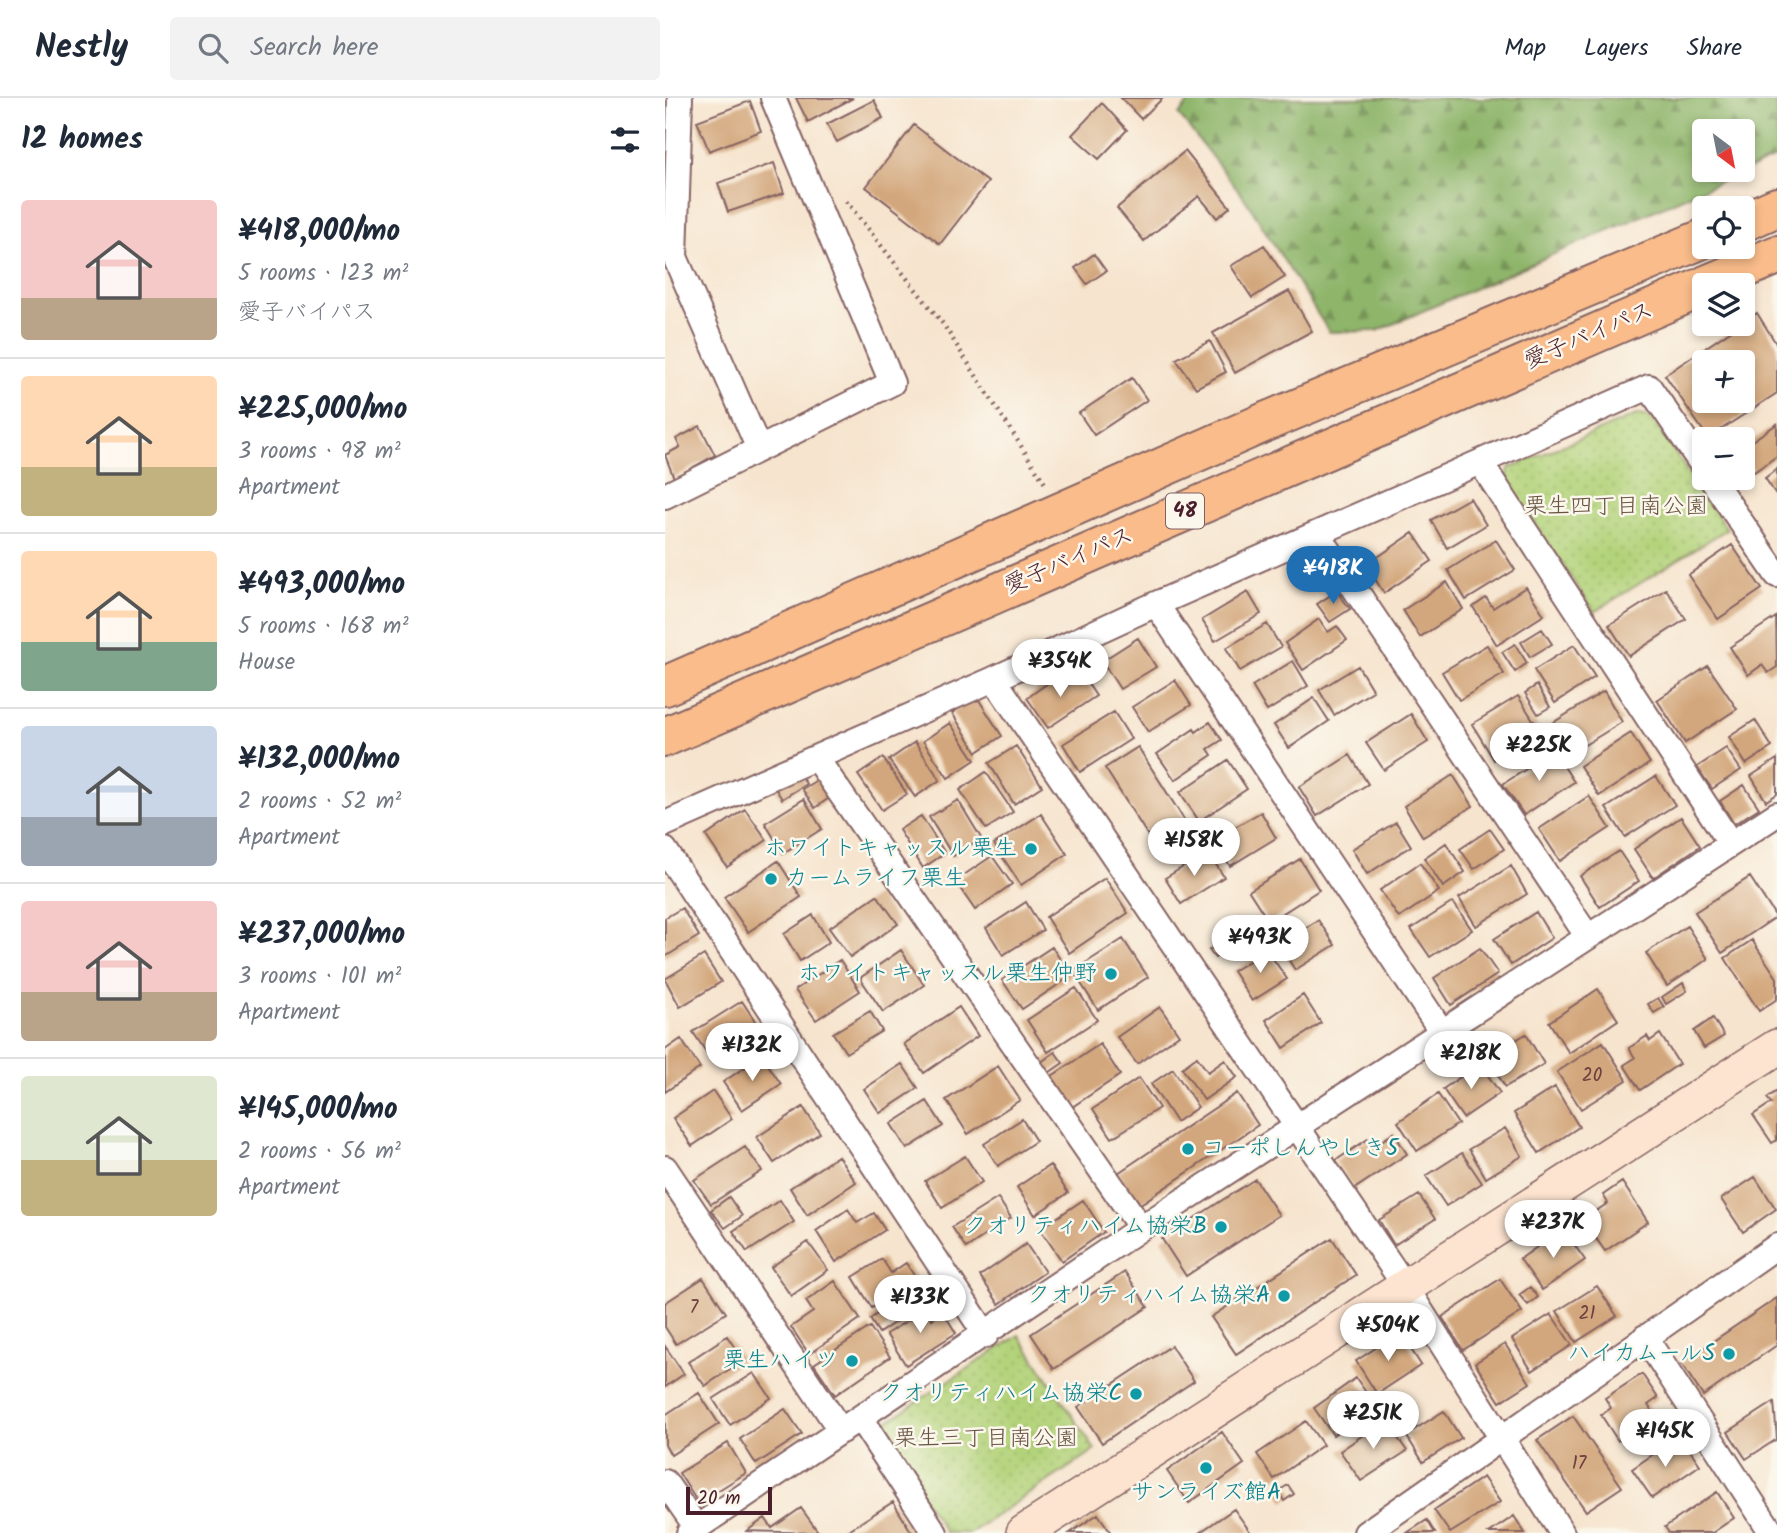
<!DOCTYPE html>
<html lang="en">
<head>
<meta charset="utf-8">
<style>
  :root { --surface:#fff; --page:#f2f2f3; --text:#1f2937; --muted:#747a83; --line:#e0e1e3; --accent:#1f6fb2 }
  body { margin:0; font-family:Kalam,"Klee One",sans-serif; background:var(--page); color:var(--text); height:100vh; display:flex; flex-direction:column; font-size:26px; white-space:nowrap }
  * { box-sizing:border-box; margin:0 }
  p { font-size:23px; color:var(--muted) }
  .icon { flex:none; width:38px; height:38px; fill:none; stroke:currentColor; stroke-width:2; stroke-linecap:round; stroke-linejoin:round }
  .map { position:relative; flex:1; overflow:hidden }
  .side { display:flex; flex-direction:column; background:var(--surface); width:665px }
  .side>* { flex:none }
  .needle { width:46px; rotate:148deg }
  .controls { position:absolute; left:1027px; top:21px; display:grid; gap:14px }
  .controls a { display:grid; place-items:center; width:63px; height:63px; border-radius:7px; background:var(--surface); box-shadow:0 4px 10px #0003; font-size:35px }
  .scale { position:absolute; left:21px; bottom:18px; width:86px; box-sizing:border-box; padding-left:7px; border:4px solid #4a1f2b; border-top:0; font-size:19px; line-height:24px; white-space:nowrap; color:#4a1f2b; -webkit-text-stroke:5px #fbf7ec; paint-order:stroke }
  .price { position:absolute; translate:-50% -60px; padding:0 16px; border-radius:24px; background:#fff; color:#222; font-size:23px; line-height:46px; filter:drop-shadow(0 2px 4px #0008) }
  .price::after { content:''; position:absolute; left:50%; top:42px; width:21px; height:16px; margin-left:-10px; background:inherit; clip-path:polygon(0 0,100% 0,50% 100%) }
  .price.selected { background:var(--accent); color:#fff }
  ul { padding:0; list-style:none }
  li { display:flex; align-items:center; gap:21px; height:175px; padding:0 21px }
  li+li { border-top:2px solid var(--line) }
  li span { display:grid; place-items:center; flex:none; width:196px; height:140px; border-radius:7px; color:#555 }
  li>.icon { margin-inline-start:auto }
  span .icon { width:84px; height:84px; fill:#fffc; stroke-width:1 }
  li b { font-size:30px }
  h2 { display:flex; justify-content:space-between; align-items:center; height:84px; padding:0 21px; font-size:30px }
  header { display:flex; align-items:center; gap:42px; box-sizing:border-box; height:98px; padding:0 35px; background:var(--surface); border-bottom:2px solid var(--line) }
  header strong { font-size:33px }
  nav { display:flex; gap:38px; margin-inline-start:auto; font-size:24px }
  .search { width:490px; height:63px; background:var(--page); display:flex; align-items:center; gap:18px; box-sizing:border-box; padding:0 24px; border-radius:7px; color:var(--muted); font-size:26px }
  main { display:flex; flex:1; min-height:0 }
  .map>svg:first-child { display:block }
  .forest { fill:url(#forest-firs); stroke:#6c6a4a; stroke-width:2; fill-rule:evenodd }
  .park { fill:url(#park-dots); stroke:#7e7952; stroke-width:2 }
  .building { fill:#d3a77d; fill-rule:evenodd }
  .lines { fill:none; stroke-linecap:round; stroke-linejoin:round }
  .street-casing { stroke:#866464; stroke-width:28 }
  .secondary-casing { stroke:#866464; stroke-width:38 }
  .highway-casing { stroke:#866464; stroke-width:42 }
  .path { stroke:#866464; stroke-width:4.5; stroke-dasharray:2 5; stroke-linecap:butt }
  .street { stroke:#fff; stroke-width:24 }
  .secondary { stroke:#fde4d0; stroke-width:35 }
  .highway { stroke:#f9bc8a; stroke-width:38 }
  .culture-dot { fill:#0f9aa8; stroke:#fbf7ec; stroke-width:2.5 }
  .labels { text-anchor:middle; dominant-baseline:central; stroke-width:5; stroke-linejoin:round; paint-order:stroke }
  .number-label { font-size:19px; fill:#6c4140 }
  .shield { fill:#fbf7ec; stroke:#7f6065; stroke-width:2 }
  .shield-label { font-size:21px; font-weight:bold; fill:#4a1f2b }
  .street-label { font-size:23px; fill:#4a1f2b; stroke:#fbf7ec }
  .park-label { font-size:23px; fill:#6a5543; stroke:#fbf7ec }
  .culture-label { font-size:23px; fill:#0d838f; stroke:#fbf7ec; text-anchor:end }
</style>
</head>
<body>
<header>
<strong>Nestly</strong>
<div class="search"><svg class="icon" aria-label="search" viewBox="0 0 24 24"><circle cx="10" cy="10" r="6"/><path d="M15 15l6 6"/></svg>Search here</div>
<nav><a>Map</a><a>Layers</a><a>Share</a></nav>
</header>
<main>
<section class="side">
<h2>12 homes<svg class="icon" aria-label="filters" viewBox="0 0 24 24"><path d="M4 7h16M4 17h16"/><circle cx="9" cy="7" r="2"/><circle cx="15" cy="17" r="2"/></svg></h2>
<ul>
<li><span style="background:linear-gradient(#f6c9c9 70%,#b9a48a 0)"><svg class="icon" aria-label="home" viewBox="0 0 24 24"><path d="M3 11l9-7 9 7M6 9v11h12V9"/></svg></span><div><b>¥418,000/mo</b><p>5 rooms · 123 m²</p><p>愛子バイパス</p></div></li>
<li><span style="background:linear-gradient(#ffd9b3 65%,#c2b280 0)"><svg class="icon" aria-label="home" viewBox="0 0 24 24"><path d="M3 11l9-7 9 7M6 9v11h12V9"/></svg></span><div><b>¥225,000/mo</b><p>3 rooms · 98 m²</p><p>Apartment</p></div></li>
<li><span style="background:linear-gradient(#ffd9b3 65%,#7fa58c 0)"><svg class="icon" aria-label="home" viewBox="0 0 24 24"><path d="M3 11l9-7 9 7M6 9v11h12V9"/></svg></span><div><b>¥493,000/mo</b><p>5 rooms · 168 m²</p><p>House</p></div></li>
<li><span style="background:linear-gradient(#c9d6e8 65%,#9aa5b1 0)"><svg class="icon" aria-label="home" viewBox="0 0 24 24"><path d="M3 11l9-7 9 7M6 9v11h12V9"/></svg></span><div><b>¥132,000/mo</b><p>2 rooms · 52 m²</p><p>Apartment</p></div></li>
<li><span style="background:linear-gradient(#f6c9c9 65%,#b9a48a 0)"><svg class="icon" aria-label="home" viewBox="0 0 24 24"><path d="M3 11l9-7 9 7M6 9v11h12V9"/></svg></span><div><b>¥237,000/mo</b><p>3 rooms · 101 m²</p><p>Apartment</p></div></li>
<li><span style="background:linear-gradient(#dfe7d0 60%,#c2b280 0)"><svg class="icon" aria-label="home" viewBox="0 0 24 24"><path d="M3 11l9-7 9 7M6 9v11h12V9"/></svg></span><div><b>¥145,000/mo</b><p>2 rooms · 56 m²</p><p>Apartment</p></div></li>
</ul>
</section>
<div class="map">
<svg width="1112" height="1435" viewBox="0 0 1112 1435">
  <defs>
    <pattern id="forest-firs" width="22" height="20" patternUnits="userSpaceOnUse" patternTransform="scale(1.75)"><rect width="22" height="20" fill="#8eb56a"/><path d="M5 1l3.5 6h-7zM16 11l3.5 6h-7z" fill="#769357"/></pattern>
    <pattern id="park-dots" width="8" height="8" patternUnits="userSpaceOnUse" patternTransform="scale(1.75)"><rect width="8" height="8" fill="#b3d37a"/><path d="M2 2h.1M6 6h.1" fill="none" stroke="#9bb56a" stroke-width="1.8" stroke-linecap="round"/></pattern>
  </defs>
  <rect width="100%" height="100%" fill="#fbf7ec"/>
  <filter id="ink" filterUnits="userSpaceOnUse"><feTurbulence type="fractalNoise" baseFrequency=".0143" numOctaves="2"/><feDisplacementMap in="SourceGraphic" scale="14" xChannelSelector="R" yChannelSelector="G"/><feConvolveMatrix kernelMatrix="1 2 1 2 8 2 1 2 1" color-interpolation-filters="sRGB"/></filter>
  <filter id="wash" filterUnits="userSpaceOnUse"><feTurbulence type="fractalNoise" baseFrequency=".00686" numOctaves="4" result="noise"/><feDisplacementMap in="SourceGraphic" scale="28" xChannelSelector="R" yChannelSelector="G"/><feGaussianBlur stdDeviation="1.57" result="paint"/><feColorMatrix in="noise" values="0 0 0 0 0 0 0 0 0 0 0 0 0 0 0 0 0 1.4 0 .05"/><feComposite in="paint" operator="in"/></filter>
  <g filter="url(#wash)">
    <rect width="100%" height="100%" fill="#f6e4ce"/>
    <!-- forest -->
    <path class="forest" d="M527 0H1112V59L712 233 664 234 580 101 514 17ZM1040 33H1078V72H1040Z"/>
    <!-- park -->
    <path class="park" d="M974 316 986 320 1062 431 929 514 842 384 844 370Z
      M354 1237 430 1352 305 1435H281L212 1330Z"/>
    <g id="blocks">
      <!-- building -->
      <path class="building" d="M131 0H188L143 24Z
        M456 0H498L476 21Z
        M209 2 218 20 172 44 162 26Z
        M85 3 96 33 44 53 32 23Z
        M437 5 462 32 434 61 407 37Z
        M249 27 323 84 275 146 201 89Z
        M520 53 565 109 552 120 534 98 479 143 452 110Z
        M109 65 119 95 63 114 53 85Z
        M599 147 620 179 587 200 566 168Z
        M429 156 441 173 422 186 410 170Z
        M624 193 647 233 570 275 548 235Z
        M1092 215 1112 247V295L1043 340 1000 277ZM1040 264H1078V303H1040Z
        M545 243 561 274 531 290 511 261Z
        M467 280 482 302 429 337 414 315Z
        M1112 326V358L1089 374 1078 358V349Z
        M35 328 50 357 9 380 0 357 15 349 11 341Z
        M1112 371V398L1100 380Z
        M805 400 821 427 782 450 766 422Z
        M748 435 767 463 719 495 701 467Z
        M831 442 850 472 801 502 783 472Z
        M1067 447 1097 491 1053 521 1023 477Z
        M782 484 798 511 755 539 738 512Z
        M861 489 879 517 832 547 808 509 821 500 828 510Z
        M1001 491 1021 521 964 558 944 527Z
        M672 493 685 511 665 524 652 506Z
        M583 494 596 516 550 543 537 522Z
        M1111 519 1112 569 1103 575 1097 567 1083 577 1065 549Z
        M654 521 663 534 672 528 682 542 638 572 620 545Z
        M602 526 616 549 575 573 561 550Z
        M877 531 887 546 865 559 856 544Z
        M473 540 491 569 455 591 437 563Z
        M850 546 862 565 850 574 837 554Z
        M822 547 839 576 794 602 777 574Z
        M909 547 930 579 890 605 869 572Z
        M628 563 643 588 602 613 587 588Z
        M693 568 708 593 669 617 654 592Z
        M1043 568 1072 611 1020 645 992 602Z
        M417 577 431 598 383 630 362 600 390 580 395 587 402 582 405 586Z
        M510 582 526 607 483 634 467 609Z
        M872 587 885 609 873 616 860 595Z
        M939 593 957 624 905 656 886 626Z
        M853 598 875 633 829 662 807 626Z
        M312 599 337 638 312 654 287 615Z
        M649 600 664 623 624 650 609 627Z
        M449 614 466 641 415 674 398 646Z
        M746 616 763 644 719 672 701 645Z
        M1090 622 1107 649 1081 666 1064 639Z
        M545 624 557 642 543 651 547 657 510 682 492 656 529 631 531 634Z
        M285 625 310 662 283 680 258 643Z
        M966 635 985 665 934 698 915 668Z
        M250 644 275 682 250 699 224 662Z
        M351 648 377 688 349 706 324 665Z
        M473 649 525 731 492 752 440 670Z
        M1061 650 1076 672 1047 691 1032 669Z
        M889 653 909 684 859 717 838 686Z
        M685 657 703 686 652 718 634 689Z
        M218 660 242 696 217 712 193 677Z
        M1112 661V696L1101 703 1086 678Z
        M563 662 582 691 534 723 515 694Z
        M321 674 348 714 321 731 295 692Z
        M134 675 141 686 117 701 110 690Z
        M788 677 808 708 758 739 739 708Z
        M991 678 1010 707 960 739 941 710Z
        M152 682 164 700 150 710 137 691Z
        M1079 687 1094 710 1069 726 1055 703Z
        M924 698 945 730 895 763 874 731Z
        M139 701 157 731 118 755 100 725Z
        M293 702 316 740 288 758 264 719Z
        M80 711 102 742 62 769 41 738Z
        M596 714 611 740 565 768 549 741Z
        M376 716 402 756 356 787 329 746Z
        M256 718 280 755 258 770 234 732Z
        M1016 719 1035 748 988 780 969 751Z
        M731 724 746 748 702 776 687 751Z
        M825 731 839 751 809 771 795 751Z
        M781 745 800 774 778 789 759 760Z
        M954 753 974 783 935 809 915 778Z
        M543 754 559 779 516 806 500 780Z
        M327 758 347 786 310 812 290 783Z
        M635 761 654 792 604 824 584 793Z
        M113 763 136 799 83 834 59 799Z
        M755 765 774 793 734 820 715 792Z
        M846 768 862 796 811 828 794 800Z
        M1085 779 1111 819 1057 855 1030 814Z
        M440 780 463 815 404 855 381 819Z
        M212 797 233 826 185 859 164 830Z
        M361 804 378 832 338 857 321 830Z
        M788 804 807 832 765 859 746 831Z
        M17 810 34 838 0 859V820Z
        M871 814 887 840 846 867 829 841Z
        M148 817 164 844 135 863 119 836Z
        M653 822 670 847 630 872 614 847Z
        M1022 828 1043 861 1002 888 981 855Z
        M572 833 578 841 550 860 544 852Z
        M458 841 483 879 433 912 408 873Z
        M1087 842 1112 880V901L1094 913 1060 860Z
        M387 849 406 878 357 911 337 882Z
        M815 850 833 876 786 907 769 880Z
        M236 852 259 887 218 914 195 880Z
        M602 852 622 881 587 903 568 873Z
        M39 857 56 884 15 909 0 881Z
        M175 862 195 893 151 922 130 892Z
        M1018 885 1022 893 1001 906 997 899Z
        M411 890 432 922 383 954 362 922Z
        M933 891 953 922 904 955 884 924Z
        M638 897 656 925 619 950 601 922Z
        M993 900 999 909 989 915 983 906Z
        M77 903 94 929 45 960 28 934Z
        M294 909 313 938 259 975 239 946Z
        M495 909 514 937 472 966 452 939Z
        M205 913 217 933 181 955 168 935Z
        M1048 920 1059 938 1039 950 1029 933Z
        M861 936 879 966 840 989 823 959Z
        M995 936 1014 966 975 992 959 967 970 960 964 950 982 938 985 943Z
        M16 941 35 970 0 994V952Z
        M938 944 962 982 916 1011 892 974Z
        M435 946 455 977 407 1009 387 978Z
        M390 954 398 965 382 976 375 965Z
        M97 958 116 986 77 1012 58 984Z
        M532 959 543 974 560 962 572 979 539 1002 517 970Z
        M237 966 253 990 215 1015 199 991Z
        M815 966 835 995 798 1020 778 991Z
        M333 968 355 1002 303 1036 281 1002Z
        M508 971 533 1009 511 1024 486 986Z
        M474 980 494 1010 447 1040 428 1011Z
        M890 989 914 1029 874 1055 849 1015Z
        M48 993 67 1021 27 1048 8 1020Z
        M1112 993V1042L1107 1045 1088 1017 1106 1005 1102 1000Z
        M572 995 593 1027 474 1107 453 1075Z
        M773 996 793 1026 752 1053 733 1024Z
        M262 1003 278 1028 242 1051 226 1026Z
        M138 1009 155 1035 109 1065 92 1039Z
        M357 1021 371 1043 333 1068 319 1046Z
        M840 1030 857 1058 821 1080 804 1051Z
        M729 1035 742 1056 689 1091 670 1063 703 1041 707 1049Z
        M80 1049 97 1073 46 1106 29 1082Z
        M797 1055 817 1085 781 1108 761 1078Z
        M173 1058 191 1084 142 1117 125 1090Z
        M300 1058 317 1084 277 1110 260 1083Z
        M385 1067 403 1095 370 1117 352 1089Z
        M1090 1079 1111 1111 1078 1134 1056 1101Z
        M590 1081 614 1117 521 1178 497 1141Z
        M957 1084 983 1124 940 1153 918 1122 943 1105 938 1097Z
        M754 1097 770 1121 729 1147 714 1122Z
        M64 1099 77 1118 60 1130 46 1112Z
        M333 1100 346 1120 301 1150 287 1129Z
        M115 1102 129 1124 82 1154 68 1133Z
        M418 1102 439 1134 397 1163 375 1131Z
        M183 1111 192 1125 209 1115 220 1132 171 1164 151 1133Z
        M898 1131 920 1162 877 1192 855 1161Z
        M667 1140 691 1177 571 1256 546 1219Z
        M143 1144 163 1172 126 1198 106 1169Z
        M361 1146 380 1174 334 1206 315 1178Z
        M217 1161 226 1175 241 1165 252 1182 207 1210 188 1179Z
        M460 1174 483 1209 389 1271 366 1236Z
        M38 1180 61 1215 11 1246 0 1229V1205Z
        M835 1181 857 1214 798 1252 777 1219Z
        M170 1183 195 1221 144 1256 126 1229 148 1214 141 1203Z
        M932 1188 952 1218 911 1244 892 1213Z
        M865 1189 873 1199 863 1207 854 1197Z
        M245 1193 255 1207 214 1235 205 1221Z
        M1112 1200V1247L1038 1298 1016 1265Z
        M261 1211 267 1221 278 1214 291 1235 241 1267 221 1236Z
        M886 1216 907 1247 867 1273 847 1241Z
        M205 1229 225 1259 170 1297 149 1266Z
        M735 1234 756 1267 712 1296 691 1263Z
        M62 1238 78 1262 40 1288 23 1264Z
        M840 1246 865 1285 835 1304 810 1265Z
        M0 1248 19 1276 0 1289Z
        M506 1248 529 1283 437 1345 413 1309Z
        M89 1275 106 1300 65 1327 48 1301Z
        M977 1276 993 1300 983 1307 991 1319 953 1343 936 1317 946 1310 940 1300Z
        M691 1280 710 1307 668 1337 649 1310Z
        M34 1295 54 1326 6 1357 0 1347V1317Z
        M1109 1304 1112 1341 1081 1361 1063 1334Z
        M120 1311 137 1336 91 1366 75 1341Z
        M779 1313 796 1340 758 1364 741 1337Z
        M908 1318 957 1389 921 1413 872 1342Z
        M720 1322 742 1353 696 1383 675 1353Z
        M641 1323 658 1347 609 1381 592 1356Z
        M557 1334 579 1366 524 1405 502 1373Z
        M63 1345 81 1375 33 1405 14 1375Z
        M1020 1345 1035 1367 987 1400 967 1371 1000 1348 1005 1355Z
        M818 1379 835 1404 785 1435 769 1412Z
        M623 1387 629 1396 619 1403 613 1393Z
        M1052 1394 1069 1420 1047 1435H1004L1000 1429Z
        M228 1404 247 1435H179Z
        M136 1410 154 1435 82 1433 100 1420 107 1430Z
        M569 1411 586 1435H534Z
        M433 1416 446 1435H405Z
        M849 1418 860 1435H824Z
        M762 1422 770 1435H742Z"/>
    </g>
  </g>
  <g filter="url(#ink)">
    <use href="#blocks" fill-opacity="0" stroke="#866464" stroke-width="2"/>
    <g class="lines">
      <defs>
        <path id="street" d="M15 0 10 159 94 351
          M815 364 984 289 1040 371
          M1046 380 1112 477
          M0 398 227 285 108 0
          M653 436 923 839
          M491 506 777 934
          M329 581 491 506 815 364 1066 746
          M151 660 476 1130
          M0 726 329 581 740 1188 897 1435
          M0 752 321 1237
          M0 1070 176 1333
          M980 1239 1107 1435
          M195 1320 270 1435
          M0 1384 32 1430
          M24 1435 476 1130 1112 716
          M701 1435 1112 1148"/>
        <path id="secondary" d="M359 1435 1112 949"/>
        <path id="highway" d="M1078 124 1112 109
          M1041 187 1112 157
          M0 588 605 322 1040 140
          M0 639 1040 188"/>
      </defs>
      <!-- street casing -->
      <use href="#street" class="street-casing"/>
      <!-- secondary casing -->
      <use href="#secondary" class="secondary-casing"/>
      <!-- highway casing -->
      <use href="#highway" class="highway-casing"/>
      <!-- path -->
      <path class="path" d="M181 103 278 226 381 387"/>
      <!-- street -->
      <use href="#street" class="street"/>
      <!-- secondary -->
      <use href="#secondary" class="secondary"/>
      <!-- highway -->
      <use href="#highway" class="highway"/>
    </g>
  </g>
  <!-- markers -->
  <g class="culture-dot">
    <circle cx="366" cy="751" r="7"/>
    <circle cx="106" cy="781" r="7"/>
    <circle cx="446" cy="876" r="7"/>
    <circle cx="523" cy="1051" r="7"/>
    <circle cx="556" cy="1129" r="7"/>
    <circle cx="619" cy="1198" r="7"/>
    <circle cx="1064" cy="1256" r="7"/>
    <circle cx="187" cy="1263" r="7"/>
    <circle cx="471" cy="1296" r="7"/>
    <circle cx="541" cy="1370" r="7"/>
  </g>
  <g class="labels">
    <!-- number labels -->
    <g class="number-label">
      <text x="927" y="978">20</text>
      <text x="29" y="1210">7</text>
      <text x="922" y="1216">21</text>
      <text x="914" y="1366">17</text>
    </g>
    <!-- shield labels -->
    <rect class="shield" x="501" y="395.5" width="38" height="35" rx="5"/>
    <g class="shield-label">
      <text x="520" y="413">48</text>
    </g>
    <!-- street labels -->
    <g class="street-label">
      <text transform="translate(924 238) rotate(-23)">愛子バイパス</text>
      <text transform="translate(404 463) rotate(-23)">愛子バイパス</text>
    </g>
    <!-- park labels -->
    <g class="park-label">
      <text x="951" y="409">栗生四丁目南公園</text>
      <text x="321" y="1341">栗生三丁目南公園</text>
    </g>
    <!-- culture labels -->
    <g class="culture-label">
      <text x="352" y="751">ホワイトキャッスル栗生</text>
      <text x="120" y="781" text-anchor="start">カームライフ栗生</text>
      <text x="432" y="876">ホワイトキャッスル栗生仲野</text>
      <text x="537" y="1051" text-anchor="start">コーポしんやしき5</text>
      <text x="542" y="1129">クオリティハイム協栄B</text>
      <text x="605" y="1198">クオリティハイム協栄A</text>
      <text x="1050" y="1256">ハイカムールS</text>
      <text x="173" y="1263">栗生ハイツ</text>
      <text x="457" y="1296">クオリティハイム協栄C</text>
      <text x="541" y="1395" text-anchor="middle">サンライズ館A</text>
    </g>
  </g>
</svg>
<div class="controls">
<a><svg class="needle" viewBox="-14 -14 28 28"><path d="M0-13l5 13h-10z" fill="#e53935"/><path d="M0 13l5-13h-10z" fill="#747a83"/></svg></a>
<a><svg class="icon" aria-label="locate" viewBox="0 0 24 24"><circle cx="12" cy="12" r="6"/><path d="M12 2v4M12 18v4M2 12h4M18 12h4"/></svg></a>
<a><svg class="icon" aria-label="layers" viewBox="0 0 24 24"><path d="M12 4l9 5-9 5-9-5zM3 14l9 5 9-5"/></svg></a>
<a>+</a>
<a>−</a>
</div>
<div class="scale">20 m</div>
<b class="price selected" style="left:668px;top:508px">¥418K</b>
<b class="price" style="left:395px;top:601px">¥354K</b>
<b class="price" style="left:874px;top:685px">¥225K</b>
<b class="price" style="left:529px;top:780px">¥158K</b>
<b class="price" style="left:595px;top:877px">¥493K</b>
<b class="price" style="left:87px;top:985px">¥132K</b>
<b class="price" style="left:806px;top:993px">¥218K</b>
<b class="price" style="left:888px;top:1162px">¥237K</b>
<b class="price" style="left:255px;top:1237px">¥133K</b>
<b class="price" style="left:723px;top:1265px">¥504K</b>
<b class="price" style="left:708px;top:1353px">¥251K</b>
<b class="price" style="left:1000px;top:1371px">¥145K</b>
</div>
</main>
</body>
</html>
